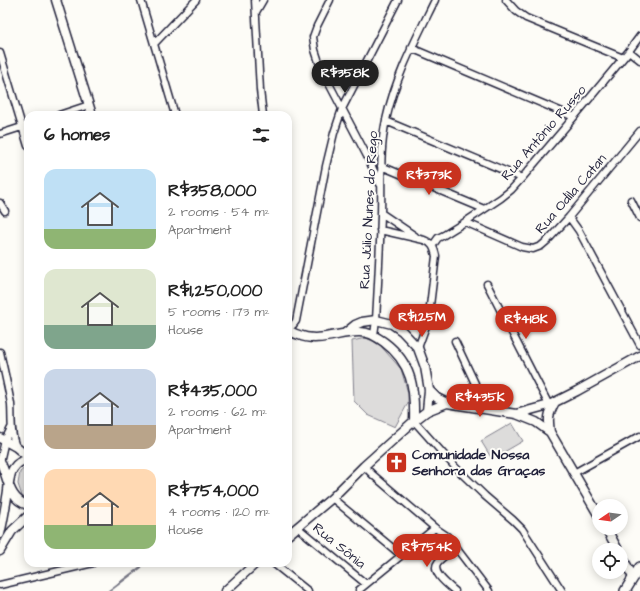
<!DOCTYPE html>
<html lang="en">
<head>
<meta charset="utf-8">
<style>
  :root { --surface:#fff; --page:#f6f6f6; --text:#222; --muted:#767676; --accent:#c8321e }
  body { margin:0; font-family:"Architects Daughter",sans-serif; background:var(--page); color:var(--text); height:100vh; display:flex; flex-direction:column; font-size:15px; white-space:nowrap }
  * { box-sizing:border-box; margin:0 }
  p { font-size:13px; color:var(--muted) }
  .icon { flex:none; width:22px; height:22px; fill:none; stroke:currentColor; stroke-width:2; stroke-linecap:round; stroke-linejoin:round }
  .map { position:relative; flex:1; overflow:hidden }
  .details { position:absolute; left:24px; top:111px; width:268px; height:456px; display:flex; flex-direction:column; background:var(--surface); border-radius:12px; box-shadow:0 2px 10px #0003 }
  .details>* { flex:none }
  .needle { width:26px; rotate:257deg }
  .fabs { position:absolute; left:592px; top:499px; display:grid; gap:8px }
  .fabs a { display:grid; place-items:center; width:36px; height:36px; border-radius:50%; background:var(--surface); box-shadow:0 2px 10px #0003; font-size:20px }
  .price { position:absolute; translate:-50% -34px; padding:0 9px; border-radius:14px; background:var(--accent); color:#fff; font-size:13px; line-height:26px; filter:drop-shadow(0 1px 2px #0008) }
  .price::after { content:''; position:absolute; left:50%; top:24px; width:12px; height:9px; margin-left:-6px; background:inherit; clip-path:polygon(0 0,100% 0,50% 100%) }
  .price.current { background:#222; color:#fff }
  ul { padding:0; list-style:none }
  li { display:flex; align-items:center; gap:12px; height:100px; padding:0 20px }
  li span { display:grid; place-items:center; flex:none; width:112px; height:80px; border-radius:12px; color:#555 }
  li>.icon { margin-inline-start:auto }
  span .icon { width:48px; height:48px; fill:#fffc; stroke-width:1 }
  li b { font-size:17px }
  h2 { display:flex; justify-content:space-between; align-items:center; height:48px; padding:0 20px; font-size:17px }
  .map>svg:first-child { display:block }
  .green { fill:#dddcdb; stroke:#807f8b }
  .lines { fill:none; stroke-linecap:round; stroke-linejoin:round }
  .stream { stroke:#787885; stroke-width:2.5 }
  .minor-casing { stroke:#22223b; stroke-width:9 }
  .tertiary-casing { stroke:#22223b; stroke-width:11 }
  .secondary-casing { stroke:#22223b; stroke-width:12 }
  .minor { stroke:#fdfcf7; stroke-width:6 }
  .tertiary { stroke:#fdfcf7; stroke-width:8 }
  .secondary { stroke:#fdfcf7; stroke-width:9 }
  .labels { text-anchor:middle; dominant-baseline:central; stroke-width:4; stroke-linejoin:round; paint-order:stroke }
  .street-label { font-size:14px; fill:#22223b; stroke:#fdfcf7 }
  .poi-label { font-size:14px; font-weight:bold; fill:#22223b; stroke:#fdfcf7; text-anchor:start }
</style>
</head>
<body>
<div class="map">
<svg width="640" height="591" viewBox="0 0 640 591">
  <rect width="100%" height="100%" fill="#fdfcf7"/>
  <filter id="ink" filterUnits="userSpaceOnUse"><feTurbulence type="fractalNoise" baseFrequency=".025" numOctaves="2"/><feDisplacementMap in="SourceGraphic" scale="8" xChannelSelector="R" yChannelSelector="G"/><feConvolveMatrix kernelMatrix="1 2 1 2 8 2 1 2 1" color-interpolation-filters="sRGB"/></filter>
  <g filter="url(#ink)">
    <!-- green -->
    <path class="green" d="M366 338 379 344 401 369 408 393V403L395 427 368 415 354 401 352 341Z
      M512 423 523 441 492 459 481 441Z
      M27 466 28 467V499L25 498 22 496 18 484 20 472Z"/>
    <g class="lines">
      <!-- stream -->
      <path class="stream" d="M109 591 141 567"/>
      <defs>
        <path id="minor" d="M141 0 175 115
          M255 0 260 90 263 115
          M330 0 317 26 313 37 315 50 319 62 325 76 367 156 380 184
          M506 0 516 11 526 18 623 58
          M256 12 263 0
          M154 44 196 0
          M411 48 574 117
          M629 51 640 60
          M0 53 28 146
          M59 115 89 105
          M386 121 522 178
          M0 134 28 125
          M381 166 484 209
          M631 200 640 218
          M0 203 5 211
          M381 213 415 236
          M569 217 579 231 640 345
          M465 222 522 247 533 249 541 246 548 240 569 217 640 131
          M380 230 424 240C432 243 434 247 436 256L430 306 426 326 418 348
          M433 245 438 238 444 235 465 222 501 198 511 190 522 178 574 117 629 51 640 36
          M487 284 549 405
          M288 329 293 325 296 321 326 166 334 133 342 109 398 0
          M374 335 376 320C378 285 380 249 381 214 382 183 379 151 386 120 395 78 416 39 435 0
          M455 341 487 409
          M0 352C4 370 8 387 11 404 12 419 10 433 16 447
          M414 421 456 468 485 496 513 520 522 529 562 591
          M0 462 5 440 11 428
          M364 466 373 475 435 528 447 536 489 591
          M574 473 640 436
          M332 498 401 555
          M297 527 366 584
          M273 563 308 591
          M0 585 93 563
          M359 590 435 528
          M455 591C448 585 430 572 438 562 442 557 451 552 456 548"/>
        <path id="tertiary" d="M56 0 92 115
          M288 330C292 332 295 334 299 335 318 343 339 332 359 332 370 332 375 336 384 342 412 363 415 388 414 421
          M345 333 355 325 362 322 376 320 392 324 402 331 418 348 425 367 429 390 427 411
          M429 390 437 398 447 403 516 414 549 405 577 391 640 356
          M516 414 536 422 550 432 599 516
          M550 432C548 418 548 415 555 402
          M0 438 16 447 28 457
          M0 461C8 476 8 500 28 505
          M606 528 618 550
          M0 534C3 522 5 509 7 497 9 488 8 477 13 469 17 463 21 460 28 460
          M288 535 332 498 364 466 414 421 427 411 447 403
          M0 551 12 531 28 516
          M621 555 633 577
          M225 591 256 563"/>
        <path id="secondary" d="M625 591 640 567"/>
      </defs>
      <!-- minor casing -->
      <use href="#minor" class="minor-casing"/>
      <!-- tertiary casing -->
      <use href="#tertiary" class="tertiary-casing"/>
      <!-- secondary casing -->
      <use href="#secondary" class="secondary-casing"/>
      <!-- minor -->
      <use href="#minor" class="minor"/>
      <!-- tertiary -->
      <use href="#tertiary" class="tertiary"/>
      <!-- secondary -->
      <use href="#secondary" class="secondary"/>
    </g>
  </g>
  <!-- icons -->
  <defs>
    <symbol id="church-square" viewBox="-11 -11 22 22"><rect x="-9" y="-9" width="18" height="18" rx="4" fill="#c8321e" stroke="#fdfcf7"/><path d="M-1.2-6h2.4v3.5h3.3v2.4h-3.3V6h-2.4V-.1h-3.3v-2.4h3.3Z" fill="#fff"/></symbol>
  </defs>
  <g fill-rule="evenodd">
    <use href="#church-square" x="384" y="450" width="25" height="25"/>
  </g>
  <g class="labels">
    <!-- street labels -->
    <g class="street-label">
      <text transform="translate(544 133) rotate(-49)">Rua Antônio Russo</text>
      <text transform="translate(571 194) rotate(-49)">Rua Odila Catan</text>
      <text transform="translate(369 210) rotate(-87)">Rua Júlio Nunes do Rego</text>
      <text transform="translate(339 546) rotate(39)">Rua Sônia</text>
    </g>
    <!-- poi labels -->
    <g class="poi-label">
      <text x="412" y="455">Comunidade Nossa<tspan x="412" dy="16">Senhora das Graças</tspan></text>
    </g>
  </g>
</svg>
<div class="fabs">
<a><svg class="needle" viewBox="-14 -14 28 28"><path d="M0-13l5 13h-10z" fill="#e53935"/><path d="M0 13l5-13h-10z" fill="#767676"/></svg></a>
<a><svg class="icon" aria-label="locate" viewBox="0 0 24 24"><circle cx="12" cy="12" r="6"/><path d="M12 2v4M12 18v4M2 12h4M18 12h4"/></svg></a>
</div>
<b class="price current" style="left:345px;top:94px">R$358K</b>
<b class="price" style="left:429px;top:196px">R$373K</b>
<b class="price" style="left:422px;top:338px">R$1.25M</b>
<b class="price" style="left:526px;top:340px">R$418K</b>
<b class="price" style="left:480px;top:418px">R$435K</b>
<b class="price" style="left:427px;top:568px">R$754K</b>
<section class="details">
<h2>6 homes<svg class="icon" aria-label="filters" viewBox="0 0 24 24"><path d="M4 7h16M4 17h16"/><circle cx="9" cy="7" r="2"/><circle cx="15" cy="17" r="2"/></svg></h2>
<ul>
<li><span style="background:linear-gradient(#bfe0f5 75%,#8fb573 0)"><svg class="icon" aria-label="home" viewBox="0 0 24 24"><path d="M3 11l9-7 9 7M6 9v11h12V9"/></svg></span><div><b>R$358,000</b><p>2 rooms · 54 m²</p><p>Apartment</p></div></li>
<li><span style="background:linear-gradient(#dfe7d0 70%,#7fa58c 0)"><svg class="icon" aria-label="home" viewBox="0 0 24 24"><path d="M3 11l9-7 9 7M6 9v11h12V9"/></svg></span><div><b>R$1,250,000</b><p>5 rooms · 173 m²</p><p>House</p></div></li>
<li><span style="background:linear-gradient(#c9d6e8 70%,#b9a48a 0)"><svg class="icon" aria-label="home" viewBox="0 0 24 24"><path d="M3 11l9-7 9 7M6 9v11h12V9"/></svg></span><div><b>R$435,000</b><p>2 rooms · 62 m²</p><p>Apartment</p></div></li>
<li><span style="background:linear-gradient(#ffd9b3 70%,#8fb573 0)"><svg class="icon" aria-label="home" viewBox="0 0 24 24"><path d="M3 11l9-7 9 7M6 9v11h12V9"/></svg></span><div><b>R$754,000</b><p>4 rooms · 120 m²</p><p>House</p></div></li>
</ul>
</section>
</div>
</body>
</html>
